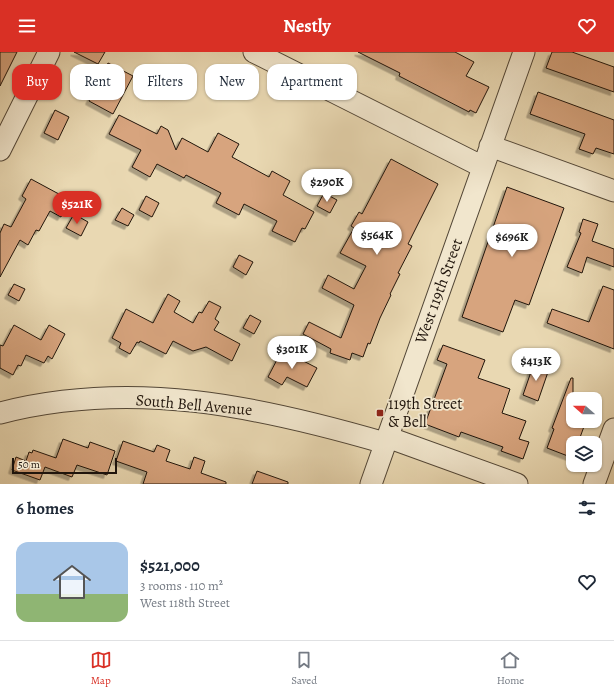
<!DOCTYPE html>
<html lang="en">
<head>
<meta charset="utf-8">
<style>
  :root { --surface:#fff; --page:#f6f6f7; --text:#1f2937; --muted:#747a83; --line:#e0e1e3; --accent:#d93025 }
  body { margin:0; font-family:Alegreya,serif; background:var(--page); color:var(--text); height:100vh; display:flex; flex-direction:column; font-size:15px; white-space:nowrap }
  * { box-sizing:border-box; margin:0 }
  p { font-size:13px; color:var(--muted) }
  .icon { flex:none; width:22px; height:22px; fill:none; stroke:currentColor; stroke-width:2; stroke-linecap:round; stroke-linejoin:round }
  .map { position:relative; height:432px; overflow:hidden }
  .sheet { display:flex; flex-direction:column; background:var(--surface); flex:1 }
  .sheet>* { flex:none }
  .guide { position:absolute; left:12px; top:12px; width:400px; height:36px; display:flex; gap:8px }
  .needle { width:26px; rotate:291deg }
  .controls { position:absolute; left:566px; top:340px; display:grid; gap:8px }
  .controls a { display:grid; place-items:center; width:36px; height:36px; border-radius:8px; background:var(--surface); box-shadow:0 1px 3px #0004; font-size:20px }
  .scale { position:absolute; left:12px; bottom:10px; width:105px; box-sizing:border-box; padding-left:4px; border:2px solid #20150c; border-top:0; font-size:11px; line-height:14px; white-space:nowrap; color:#20150c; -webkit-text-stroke:3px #f1e6cd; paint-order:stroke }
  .price { position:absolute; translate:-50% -34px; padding:0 9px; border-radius:14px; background:#fff; color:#222; font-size:13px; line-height:26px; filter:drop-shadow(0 1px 2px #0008) }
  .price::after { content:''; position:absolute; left:50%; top:24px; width:12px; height:9px; margin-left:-6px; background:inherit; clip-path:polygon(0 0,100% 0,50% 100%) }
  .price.current { background:var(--accent); color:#fff }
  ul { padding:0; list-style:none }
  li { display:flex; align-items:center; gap:12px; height:100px; padding:0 16px }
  li span { display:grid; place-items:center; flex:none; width:112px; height:80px; border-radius:12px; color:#555 }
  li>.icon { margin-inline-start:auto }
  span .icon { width:48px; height:48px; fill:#fffc; stroke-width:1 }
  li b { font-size:17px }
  h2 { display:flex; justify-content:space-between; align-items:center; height:48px; padding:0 16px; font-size:17px }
  .pill { padding:0 14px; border-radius:12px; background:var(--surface); box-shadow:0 1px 3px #0004; font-size:14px; line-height:36px }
  .pill.current { background:var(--accent); color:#fff }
  header { display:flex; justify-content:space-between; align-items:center; height:52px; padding:0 16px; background:var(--accent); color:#fff; font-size:18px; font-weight:600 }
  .tabs { display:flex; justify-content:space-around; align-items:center; height:56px; border-top:1px solid var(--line); background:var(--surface); font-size:11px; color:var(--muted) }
  .tabs a { display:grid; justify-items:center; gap:2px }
  .tabs .current { color:var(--accent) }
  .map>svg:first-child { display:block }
  .building { fill:#d7a47e; stroke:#20150c; filter:url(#shadow) }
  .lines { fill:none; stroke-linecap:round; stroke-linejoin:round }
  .minor-casing { stroke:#524636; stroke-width:23 }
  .minor { stroke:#f1e6cd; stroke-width:21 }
  .poi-dot { fill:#8f2418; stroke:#f1e6cd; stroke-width:1.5 }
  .labels { text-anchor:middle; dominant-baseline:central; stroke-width:3.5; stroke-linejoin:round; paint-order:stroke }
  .street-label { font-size:16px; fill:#20150c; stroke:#f1e6cd }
  .poi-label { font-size:16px; fill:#20150c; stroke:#f1e6cd; text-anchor:start }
</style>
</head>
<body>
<header><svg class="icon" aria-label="menu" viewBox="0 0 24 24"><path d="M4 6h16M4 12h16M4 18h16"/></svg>Nestly<svg class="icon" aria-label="heart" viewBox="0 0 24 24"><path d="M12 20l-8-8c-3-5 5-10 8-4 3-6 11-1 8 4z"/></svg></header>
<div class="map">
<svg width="614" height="432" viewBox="0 0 614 432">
  <defs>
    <filter id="shadow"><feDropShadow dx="-3.5" dy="3.5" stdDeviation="0" flood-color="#0004"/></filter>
  </defs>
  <rect width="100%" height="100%" fill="#e9d8b2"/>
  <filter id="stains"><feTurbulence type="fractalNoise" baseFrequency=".005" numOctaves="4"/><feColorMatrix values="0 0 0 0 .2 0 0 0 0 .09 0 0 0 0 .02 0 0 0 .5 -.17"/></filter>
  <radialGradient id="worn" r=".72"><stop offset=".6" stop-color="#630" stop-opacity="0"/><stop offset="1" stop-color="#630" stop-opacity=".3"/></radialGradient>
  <!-- building -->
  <path class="building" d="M0 0H17L0 34Z
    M74 0H105L98 12Z
    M358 0H455L474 10 466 24 489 35 476 61 470 58 469 60 399 24 400 21Z
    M552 0H572L614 15V40L546 16Z
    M108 11 133 24 113 62 89 49Z
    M538 40 614 68V102L596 96 593 102 579 97 585 82 530 62Z
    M55 58 69 65 58 88 44 81Z
    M119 63 157 82 161 74 168 78 176 98 182 86 208 100 218 81 239 92 232 105 269 125 272 119 290 129 283 143 314 160 305 177 302 176 295 190 272 179 277 169 244 152 239 163 216 151 221 141 186 123 184 126 157 112 150 125 132 115 141 98 109 82Z
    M391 107 438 132 408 192 412 194 398 221 400 222 390 242 391 243 380 266 370 292 368 291 363 305 352 301 350 308 330 301 331 297 303 282 309 270 341 286 354 253 322 236 328 223 354 237 366 214 340 201 354 176 351 174 359 160 362 162Z
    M31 127 70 148 61 165 50 159 39 179 36 178 28 193 20 188 0 225V181L4 172 11 175 26 147 22 144Z
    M507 135 564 156 529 253 515 248 503 280 462 265Z
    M324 141 337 148 330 161 317 154Z
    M146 144 159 151 152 165 139 158Z
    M122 156 134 163 128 174 115 168Z
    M74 162 88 170 81 184 66 176Z
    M583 167 598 172 592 189 614 197V215L587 205 582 221 567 215 581 181 579 180Z
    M239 203 253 210 246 223 233 215Z
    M14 232 25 237 19 249 8 243Z
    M603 234 614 238V297L547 271 552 257 589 270Z
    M168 242 180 249 174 260 193 271 199 260 202 261 209 249 221 255 215 267 219 270 214 278 240 292 232 309 206 295 193 299 173 289 166 302 140 289 139 291 137 290 130 302 119 296 121 291 112 286 126 257 153 271Z
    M250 263 261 269 254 282 243 276Z
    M14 273 41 288 49 273 65 282 52 307 48 304 44 311 26 303 21 314 18 313 13 323 0 316V293L3 294Z
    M443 293 485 308 478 326 510 337 502 361 526 369 519 387 529 390 523 407 501 399 503 395 461 380 459 385 425 372 447 312 437 308Z
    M282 298 317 316 307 335 287 325 282 333 268 325Z
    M534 311 549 317 538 349 523 343Z
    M571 326H573V369H586L578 391H573V406L547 396 554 377 552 376Z
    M63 387 88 396 90 390 115 399 107 423 77 413 72 425 45 415 40 428 12 418 16 405 26 409 29 400 32 401 33 398 56 406Z
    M123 389 154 400 157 393 170 398 166 409 190 417 194 405 205 409 201 421 226 430V432H143L147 420 116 409Z
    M257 419 288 430V432H252Z"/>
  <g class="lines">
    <defs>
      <path id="minor" d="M254 0 483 115
        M490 94 614 139
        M0 98 49 0
        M0 361C132 327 258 354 385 391
        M387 385 517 432
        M371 432 524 0
        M594 432 614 377"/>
    </defs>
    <!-- minor casing -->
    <use href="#minor" class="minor-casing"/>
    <!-- minor -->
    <use href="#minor" class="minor"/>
  </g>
  <!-- markers -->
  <rect class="poi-dot" x="376" y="357" width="8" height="8" rx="2"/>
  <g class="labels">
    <!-- street labels -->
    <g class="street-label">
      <text transform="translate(439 239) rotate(-70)">West 119th Street</text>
      <text transform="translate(194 353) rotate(5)">South Bell Avenue</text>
    </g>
    <!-- poi labels -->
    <g class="poi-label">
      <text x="388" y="352">119th Street<tspan x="388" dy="18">&amp; Bell</tspan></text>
    </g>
  </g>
  <rect width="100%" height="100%" filter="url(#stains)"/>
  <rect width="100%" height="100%" fill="url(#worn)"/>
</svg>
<div class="controls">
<a><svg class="needle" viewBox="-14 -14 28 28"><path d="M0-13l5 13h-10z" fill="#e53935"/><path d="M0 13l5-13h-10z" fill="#747a83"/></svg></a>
<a><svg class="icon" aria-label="layers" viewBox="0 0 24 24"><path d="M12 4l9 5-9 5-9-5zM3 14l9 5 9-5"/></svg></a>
</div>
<div class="scale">50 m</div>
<b class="price" style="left:327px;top:151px">$290K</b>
<b class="price current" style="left:77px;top:173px">$521K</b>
<b class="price" style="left:377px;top:204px">$564K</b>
<b class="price" style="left:512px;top:206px">$696K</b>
<b class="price" style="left:292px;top:318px">$301K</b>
<b class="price" style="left:536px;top:330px">$413K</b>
<div class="guide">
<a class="pill current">Buy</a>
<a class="pill">Rent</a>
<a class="pill">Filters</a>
<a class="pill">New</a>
<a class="pill">Apartment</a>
</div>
</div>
<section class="sheet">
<h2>6 homes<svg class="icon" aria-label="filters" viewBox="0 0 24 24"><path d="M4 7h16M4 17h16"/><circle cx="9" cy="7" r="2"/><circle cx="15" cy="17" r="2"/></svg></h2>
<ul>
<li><span style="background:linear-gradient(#a9c7e8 65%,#8fb573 0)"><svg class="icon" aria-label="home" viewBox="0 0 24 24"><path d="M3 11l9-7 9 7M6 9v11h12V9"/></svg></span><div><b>$521,000</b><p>3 rooms · 110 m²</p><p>West 118th Street</p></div><svg class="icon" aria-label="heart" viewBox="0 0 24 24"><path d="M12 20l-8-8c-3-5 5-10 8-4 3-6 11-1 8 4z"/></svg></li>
</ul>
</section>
<nav class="tabs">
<a class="current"><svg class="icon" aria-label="map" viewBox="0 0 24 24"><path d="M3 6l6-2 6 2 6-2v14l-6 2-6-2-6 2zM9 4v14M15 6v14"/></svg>Map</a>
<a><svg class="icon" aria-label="saved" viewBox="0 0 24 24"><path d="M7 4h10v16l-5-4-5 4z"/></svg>Saved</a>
<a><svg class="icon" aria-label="home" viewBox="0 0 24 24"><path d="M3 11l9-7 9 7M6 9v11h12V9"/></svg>Home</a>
</nav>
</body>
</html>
